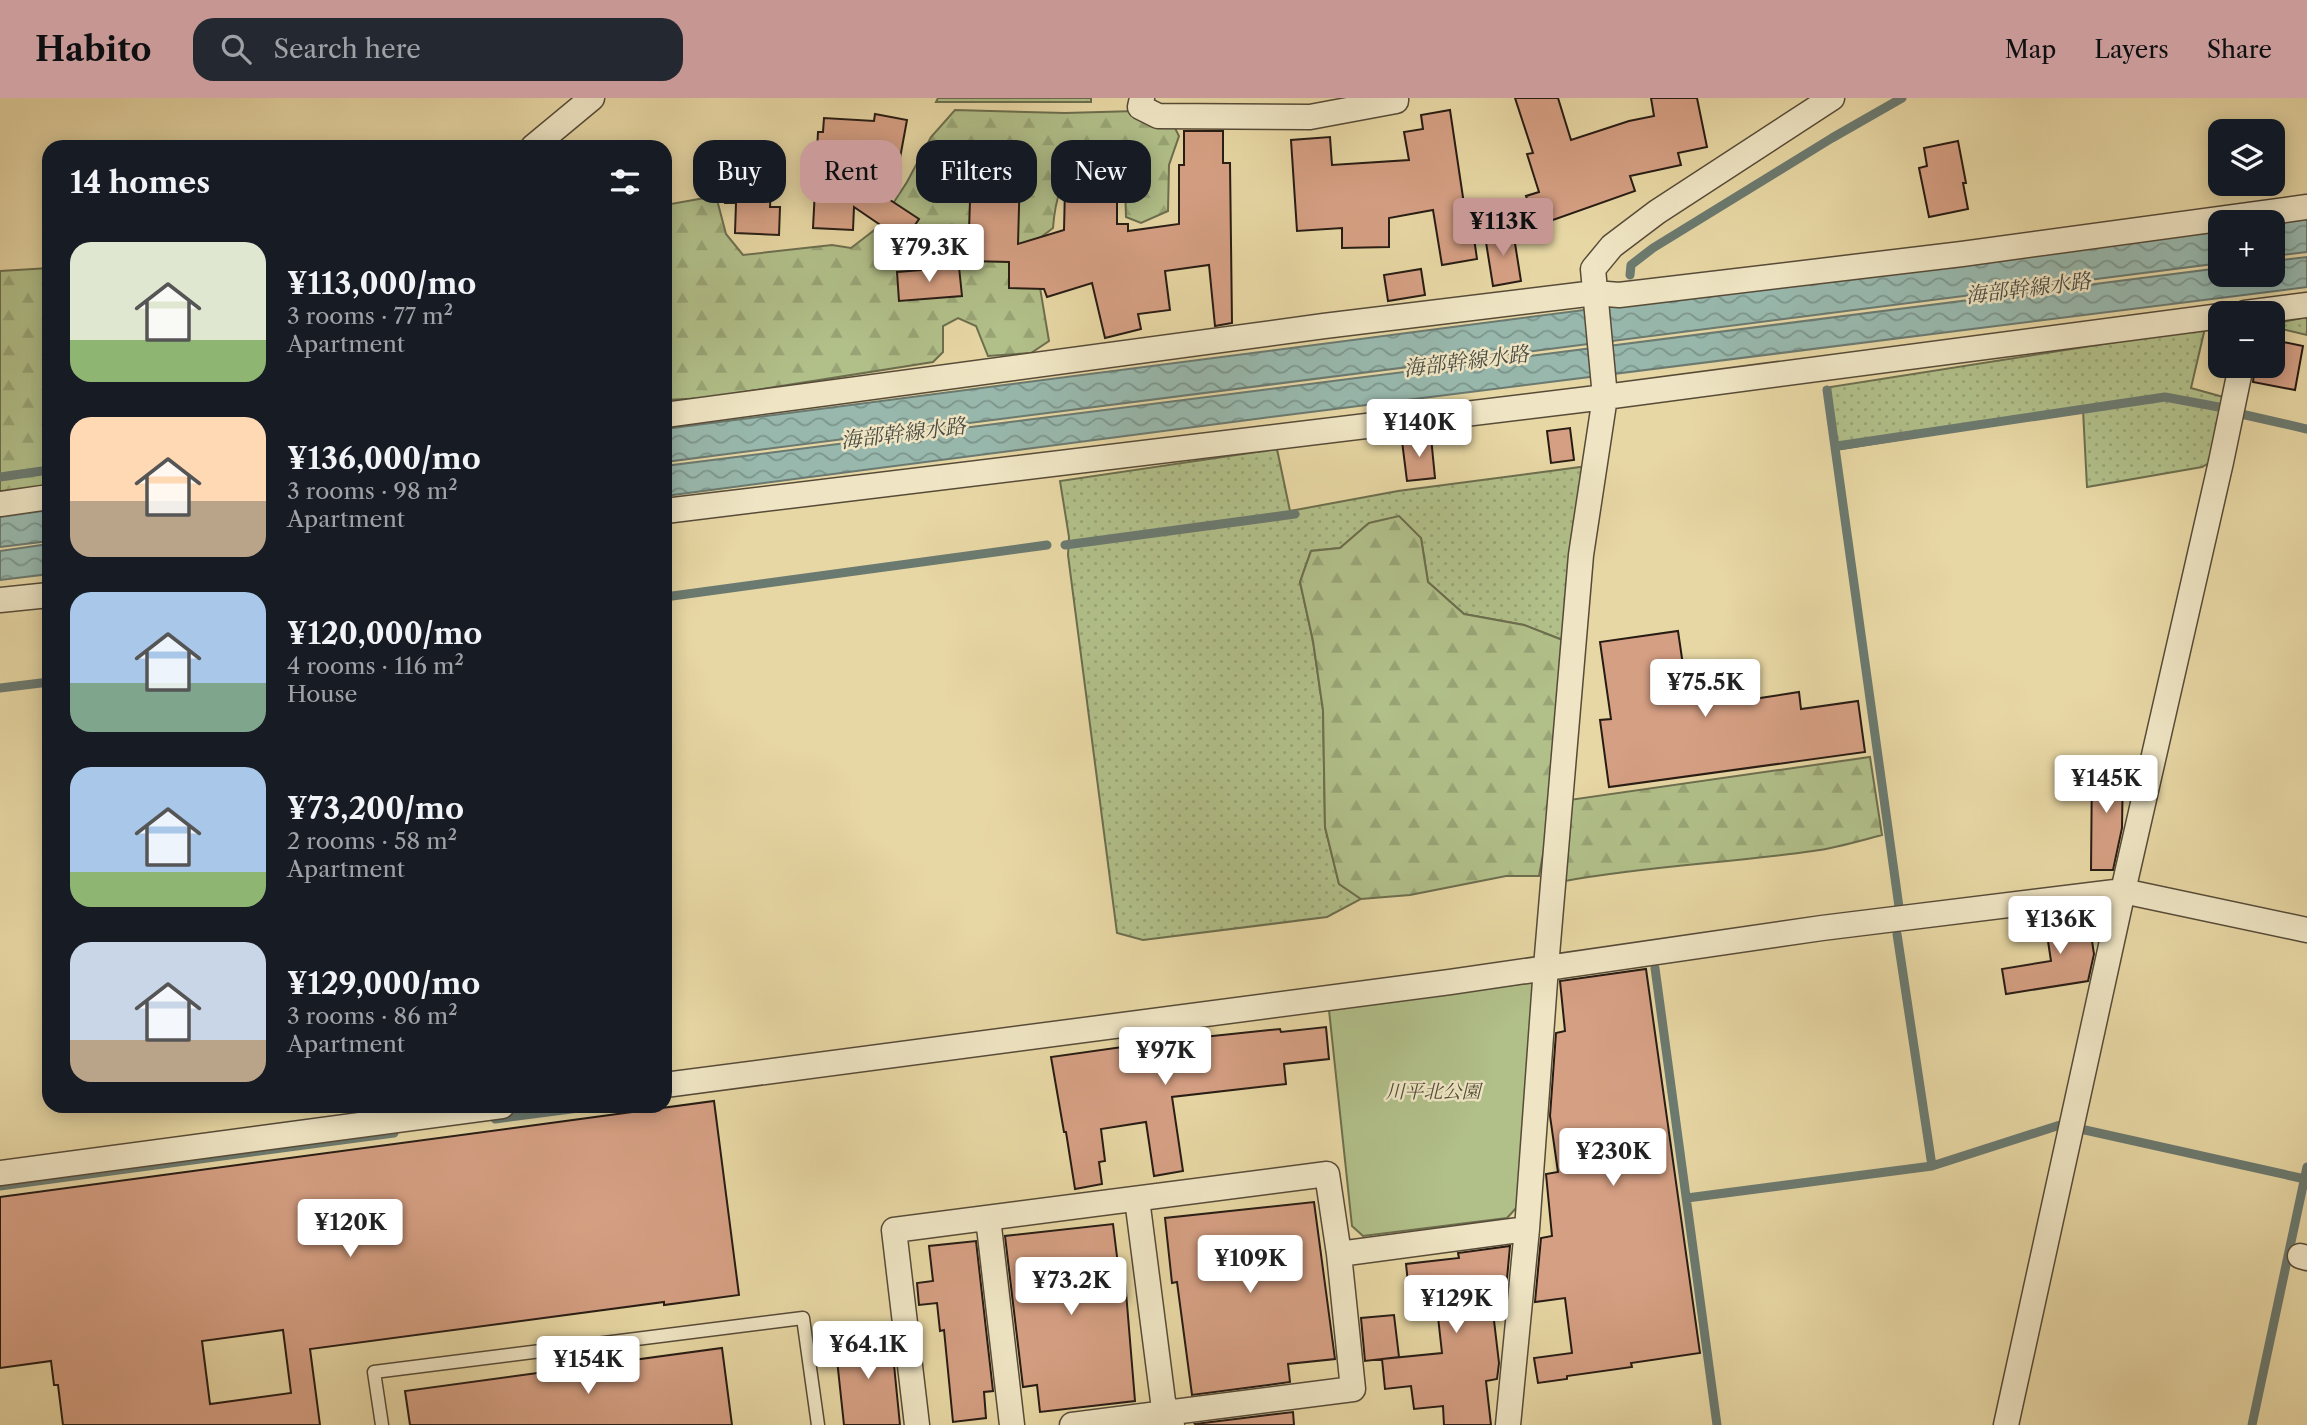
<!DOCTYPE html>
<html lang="en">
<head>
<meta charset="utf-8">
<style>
  :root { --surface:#171b24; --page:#242831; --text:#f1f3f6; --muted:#9ea1a6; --accent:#c59692 }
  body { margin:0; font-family:"Libre Caslon Text","Noto Serif JP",serif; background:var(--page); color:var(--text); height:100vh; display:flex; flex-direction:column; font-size:26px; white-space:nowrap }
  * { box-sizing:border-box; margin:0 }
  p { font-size:23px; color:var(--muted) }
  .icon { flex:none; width:38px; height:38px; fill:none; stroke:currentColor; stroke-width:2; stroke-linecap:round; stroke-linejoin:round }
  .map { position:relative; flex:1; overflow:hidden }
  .details { position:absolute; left:42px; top:42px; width:630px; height:973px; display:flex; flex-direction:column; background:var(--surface); border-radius:21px; box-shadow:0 4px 18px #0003 }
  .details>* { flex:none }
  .top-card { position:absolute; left:693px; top:42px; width:665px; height:63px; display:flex; gap:14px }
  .fabs { position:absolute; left:2208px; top:21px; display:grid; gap:14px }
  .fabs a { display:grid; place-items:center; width:77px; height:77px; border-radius:14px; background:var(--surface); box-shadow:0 4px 18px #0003; font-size:35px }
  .price { position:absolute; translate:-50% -60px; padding:0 16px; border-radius:7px; background:#fff; color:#222; font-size:23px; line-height:46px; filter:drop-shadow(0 2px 4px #0008) }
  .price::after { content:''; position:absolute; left:50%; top:42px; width:21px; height:16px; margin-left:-10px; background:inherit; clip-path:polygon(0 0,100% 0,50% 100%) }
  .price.selected { background:var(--accent); color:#111 }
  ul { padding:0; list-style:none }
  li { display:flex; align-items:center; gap:21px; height:175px; padding:0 28px }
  li span { display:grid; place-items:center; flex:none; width:196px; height:140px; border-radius:21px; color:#555 }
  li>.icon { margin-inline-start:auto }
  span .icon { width:84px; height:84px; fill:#fffc; stroke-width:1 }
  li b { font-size:30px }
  h2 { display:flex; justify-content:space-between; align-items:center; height:84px; padding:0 28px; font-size:30px }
  .chip { padding:0 24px; border-radius:21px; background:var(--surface); box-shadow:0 4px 18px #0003; font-size:24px; line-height:63px }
  .chip.selected { background:var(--accent); color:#111 }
  header { display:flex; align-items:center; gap:42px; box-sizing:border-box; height:98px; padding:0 35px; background:var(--accent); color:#111 }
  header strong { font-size:33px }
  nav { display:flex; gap:38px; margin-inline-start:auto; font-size:24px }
  .search { width:490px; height:63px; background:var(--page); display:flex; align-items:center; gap:18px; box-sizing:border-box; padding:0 24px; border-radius:21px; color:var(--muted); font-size:26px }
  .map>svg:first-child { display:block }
  .grass { fill:url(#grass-dots); stroke:#6c6e4e; stroke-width:2 }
  .forest { fill:url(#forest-firs); stroke:#6c6e4e; stroke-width:2 }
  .green { fill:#b1bf89; stroke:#6c6e4e; stroke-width:2 }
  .water { fill:url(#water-waves); stroke:#6b7a70; stroke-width:2 }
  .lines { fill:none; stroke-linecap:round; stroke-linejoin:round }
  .stream { stroke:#6b7a70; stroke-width:9 }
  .building { fill:#d59f83; stroke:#271c14; stroke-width:2; fill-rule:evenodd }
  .service-casing { stroke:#574b38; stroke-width:15 }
  .minor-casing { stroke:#574b38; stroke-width:27 }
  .service { stroke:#efe5c4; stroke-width:12 }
  .minor { stroke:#efe5c4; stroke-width:24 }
  .labels { text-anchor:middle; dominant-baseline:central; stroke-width:5; stroke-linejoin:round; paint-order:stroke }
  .park-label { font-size:19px; font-style:italic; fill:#504d37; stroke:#efe5c4 }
  .water-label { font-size:21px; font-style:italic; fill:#494b42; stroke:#efe5c4 }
</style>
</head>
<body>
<header>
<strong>Habito</strong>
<div class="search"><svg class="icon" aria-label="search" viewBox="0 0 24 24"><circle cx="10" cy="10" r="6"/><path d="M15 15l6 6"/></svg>Search here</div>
<nav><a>Map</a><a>Layers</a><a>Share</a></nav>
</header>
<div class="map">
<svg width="2307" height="1327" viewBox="0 0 2307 1327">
  <defs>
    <pattern id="grass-dots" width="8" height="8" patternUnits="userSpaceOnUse" patternTransform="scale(1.75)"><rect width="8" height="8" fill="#b1bf89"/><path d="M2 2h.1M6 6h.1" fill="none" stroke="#98a475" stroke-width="1.8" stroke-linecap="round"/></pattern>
    <pattern id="forest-firs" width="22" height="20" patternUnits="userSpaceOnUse" patternTransform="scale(1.75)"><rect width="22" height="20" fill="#b1bf89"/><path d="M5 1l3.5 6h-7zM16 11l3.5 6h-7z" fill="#98a475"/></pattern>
    <pattern id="water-waves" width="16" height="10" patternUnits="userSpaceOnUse" patternTransform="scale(1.75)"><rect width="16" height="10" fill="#98b8ad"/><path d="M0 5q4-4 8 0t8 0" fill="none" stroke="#7c958c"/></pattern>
  </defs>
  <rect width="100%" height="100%" fill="#e7d7a4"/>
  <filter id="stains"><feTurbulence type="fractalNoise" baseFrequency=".00286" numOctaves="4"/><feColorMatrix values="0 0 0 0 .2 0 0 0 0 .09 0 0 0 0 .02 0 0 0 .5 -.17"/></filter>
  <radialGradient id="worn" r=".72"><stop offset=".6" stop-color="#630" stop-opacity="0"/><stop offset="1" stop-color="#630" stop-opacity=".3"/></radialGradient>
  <!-- grass -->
  <path class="grass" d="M2307 219V237L2273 229V226Z
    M2205 230 2191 290 2234 302 2216 361 2202 369 2087 389 2083 312 1835 352 1824 290Z
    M1277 351 1290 413 1398 393 1588 368 1565 543 1524 527 1464 516 1428 484 1421 440 1369 425 1340 450 1311 453 1300 484 1313 543 1323 612 1325 729 1339 786 1361 801 1327 819 1143 842 1117 835 1068 457 1069 439 1060 383Z"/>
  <!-- forest -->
  <path class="forest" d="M938 0H1091V4H936Z
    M955 12 1065 15 1136 13 1173 26 1179 38 1169 67 1168 113 1141 125 1126 119 1124 56 1113 49 1079 47C1065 74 1055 99 1053 130L1036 143 1038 178 1049 243 1031 255 988 258 976 228 958 220 943 228V254L933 264 706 300 665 302V107L716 98 726 136 743 157 832 147 851 150 877 130 907 84 931 39Z
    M49 170V390L0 396V173Z
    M1399 418 1421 440 1428 484 1464 516 1524 527 1565 543 1549 724 1539 778H1506L1410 797 1361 801 1339 786 1325 729 1323 612 1313 543 1300 484 1311 453 1340 450 1369 425Z
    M1870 659 1882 737C1859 743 1836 750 1813 753 1730 765 1647 768 1565 783L1569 702Z"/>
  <!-- green -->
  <path class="green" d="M1535 884 1518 1108 1507 1120 1363 1138 1352 1128 1329 912Z"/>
  <!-- water -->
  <path class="water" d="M2307 121V154L2273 158V125Z
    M2221 131V165L665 364V331L1963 163Z
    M2307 159V189L1271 319 665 398V368L2221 170V177H2273V163Z
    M49 412V443L0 449V419Z
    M49 446V476L0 482V453Z"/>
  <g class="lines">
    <!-- stream -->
    <path class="stream" d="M1630 177 1631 167 1653 150 1832 40 1902 0
      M1827 292 1899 809
      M2241 316 2307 331
      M1837 348 2165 299 2224 310
      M0 379 49 372
      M1065 447 1295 416
      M665 499 1047 447
      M0 590 49 584
      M1897 836 1932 1068
      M1655 870 1717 1327
      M495 1021 594 1008
      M2085 1032 2305 1081
      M0 1088 394 1035
      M1687 1100 1932 1068 2060 1027
      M2252 1327 2307 1069"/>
  </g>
  <!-- building -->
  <path class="building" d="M1515 0H1558L1571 42 1629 23 1654 18 1651 0H1697L1707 49 1678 55 1681 67 1630 78 1635 93 1536 128 1526 98 1539 94 1527 56 1533 55Z
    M1450 12 1465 113 1470 112 1477 161 1442 167 1433 112 1389 120V149L1342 150V130L1297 133 1291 42 1330 39 1332 67 1409 62 1404 34 1423 31 1421 17Z
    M875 16 907 22 900 60 875 92 919 121 904 143 854 109 853 132 813 130 818 34H823L824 20 874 23Z
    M1184 33H1223V65H1230L1232 225 1215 228 1209 167 1165 173 1170 212 1138 216 1141 231 1105 240 1092 185 1047 199 1044 191 1009 190V164L968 163 970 103H985L986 73H1020L1018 146 1064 132 1065 91H1077V64H1080V54H1117V126H1128V133L1179 126V67H1184Z
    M1958 43 1966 85H1963L1968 111 1929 119 1919 70 1927 68 1924 50Z
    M726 71 772 73 770 109H780L779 137 735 135 736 105H725Z
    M1513 133 1521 183 1493 188 1485 138Z
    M959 169 962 198 899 203 897 174Z
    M1421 171 1425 197 1388 203 1384 177Z
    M2273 242 2303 248 2295 292 2253 284 2255 268H2273Z
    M1570 330 1574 362 1551 365 1547 333Z
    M1431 339 1435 380 1407 383 1402 343Z
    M1678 533 1685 581 1736 574 1740 603 1799 594 1801 611 1858 603 1865 654 1609 689 1600 622 1611 621 1600 544Z
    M2092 666 2123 667 2122 730 2113 772H2091Z
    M2094 812 2098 837 2097 842 2092 843 2094 856 2088 883 2006 896 2002 871 2051 863 2048 843 2055 842 2051 817Z
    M1646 871 1700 1255 1631 1265 1632 1269 1567 1278V1281L1538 1285 1534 1260 1572 1255 1565 1200 1535 1204 1541 1140 1552 1138 1546 1076 1558 1074 1550 1018 1556 935 1565 933 1560 883Z
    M1326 929 1329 961 1284 966 1286 986 1172 999 1183 1073 1154 1078 1146 1024 1101 1031 1105 1063 1099 1064 1102 1086 1075 1091 1066 1034H1064L1051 959 1165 943 1280 931 1281 934Z
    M714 1003 739 1197 664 1207V1204L310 1251 320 1327H63L58 1287H54L51 1263 0 1270V1099ZM283 1232 291 1295 210 1306 202 1243Z
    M1314 1104 1335 1261 1288 1266 1290 1284 1192 1297 1177 1184 1172 1185 1165 1120Z
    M1113 1126 1120 1183 1125 1182 1135 1303 1040 1314 1037 1287 1023 1289 1005 1138Z
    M976 1143 993 1293 984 1294 986 1320 953 1324 944 1232 940 1233 937 1205 919 1207 917 1185 933 1183 929 1148Z
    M1510 1148 1504 1213 1493 1214 1499 1265 1497 1281 1486 1283 1491 1327H1444L1443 1308 1414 1311 1411 1288 1385 1291 1382 1261 1442 1255 1436 1201 1410 1204 1406 1166 1459 1160 1458 1155Z
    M1394 1217 1399 1259 1365 1263 1361 1220Z
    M867 1236 868 1240 891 1237 900 1327H844L835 1243 844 1242 843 1239Z
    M722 1250 732 1327H410L405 1293Z
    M1293 1314 1294 1327H1196L1195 1326Z"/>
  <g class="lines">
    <defs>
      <path id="service" d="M382 1327 374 1274 803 1220 818 1327"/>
      <path id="minor" d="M1142 0 1140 9 1158 18 1310 19 1396 3V0
        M533 49 592 0
        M2245 215 2307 207
        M665 317 1324 228 1595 195 1619 197 1962 156 2307 109
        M0 406 49 399
        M665 413 1605 299 2221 218
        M0 502 49 497
        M665 987 1450 884 1822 830 2123 793 2307 832
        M0 1075 502 1008
        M1137 1101 1163 1303 1172 1327
        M988 1120 1012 1327
        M2300 1158 2307 1160
        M917 1327 894 1132 1327 1076 1339 1156 1527 1131
        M1072 1327 1353 1291 1339 1156
        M1508 1327 1527 1131 1546 869 1581 457 1605 299 1593 171 1612 148 1657 114 1832 0
        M2006 1327 2123 793 2221 364 2241 268"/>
    </defs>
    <!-- service casing -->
    <use href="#service" class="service-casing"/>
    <!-- minor casing -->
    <use href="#minor" class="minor-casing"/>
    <!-- service -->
    <use href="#service" class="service"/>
    <!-- minor -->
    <use href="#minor" class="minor"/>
  </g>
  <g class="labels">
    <!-- park labels -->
    <g class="park-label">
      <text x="1433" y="993">川平北公園</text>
    </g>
    <!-- water labels -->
    <g class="water-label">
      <text transform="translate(2028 190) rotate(-7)">海部幹線水路</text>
      <text transform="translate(1466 263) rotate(-7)">海部幹線水路</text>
      <text transform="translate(903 335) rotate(-7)">海部幹線水路</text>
    </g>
  </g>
  <rect width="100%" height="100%" filter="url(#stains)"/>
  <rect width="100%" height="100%" fill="url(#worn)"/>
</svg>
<div class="fabs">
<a><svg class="icon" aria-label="layers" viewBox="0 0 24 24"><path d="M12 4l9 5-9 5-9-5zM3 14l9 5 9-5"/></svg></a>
<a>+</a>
<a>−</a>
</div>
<b class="price selected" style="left:1503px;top:160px">¥113K</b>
<b class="price" style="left:929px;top:186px">¥79.3K</b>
<b class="price" style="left:1419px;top:361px">¥140K</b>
<b class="price" style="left:1705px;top:621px">¥75.5K</b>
<b class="price" style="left:2106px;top:717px">¥145K</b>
<b class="price" style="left:2060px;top:858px">¥136K</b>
<b class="price" style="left:1165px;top:989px">¥97K</b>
<b class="price" style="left:1613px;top:1090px">¥230K</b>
<b class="price" style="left:350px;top:1161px">¥120K</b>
<b class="price" style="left:1250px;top:1197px">¥109K</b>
<b class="price" style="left:1071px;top:1219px">¥73.2K</b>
<b class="price" style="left:1456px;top:1237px">¥129K</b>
<b class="price" style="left:868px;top:1283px">¥64.1K</b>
<b class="price" style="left:588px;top:1298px">¥154K</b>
<div class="top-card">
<a class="chip">Buy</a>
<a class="chip selected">Rent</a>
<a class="chip">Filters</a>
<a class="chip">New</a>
</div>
<section class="details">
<h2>14 homes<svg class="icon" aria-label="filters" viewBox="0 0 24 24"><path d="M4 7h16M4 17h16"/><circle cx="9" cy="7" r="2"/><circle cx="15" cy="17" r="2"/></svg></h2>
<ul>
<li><span style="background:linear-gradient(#dfe7d0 70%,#8fb573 0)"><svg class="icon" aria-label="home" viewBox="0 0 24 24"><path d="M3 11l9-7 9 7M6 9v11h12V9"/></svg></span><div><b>¥113,000/mo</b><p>3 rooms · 77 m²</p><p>Apartment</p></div></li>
<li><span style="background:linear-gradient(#ffd9b3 60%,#b9a48a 0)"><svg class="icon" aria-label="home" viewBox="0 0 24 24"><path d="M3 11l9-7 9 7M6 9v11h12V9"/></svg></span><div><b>¥136,000/mo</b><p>3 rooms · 98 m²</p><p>Apartment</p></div></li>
<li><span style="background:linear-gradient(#a9c7e8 65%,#7fa58c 0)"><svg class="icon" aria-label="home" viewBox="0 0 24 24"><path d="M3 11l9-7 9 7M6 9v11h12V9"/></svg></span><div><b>¥120,000/mo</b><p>4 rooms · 116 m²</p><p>House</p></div></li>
<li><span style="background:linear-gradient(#a9c7e8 75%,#8fb573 0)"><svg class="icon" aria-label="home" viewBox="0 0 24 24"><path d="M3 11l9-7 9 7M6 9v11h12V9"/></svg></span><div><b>¥73,200/mo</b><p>2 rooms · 58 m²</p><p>Apartment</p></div></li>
<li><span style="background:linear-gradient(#c9d6e8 70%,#b9a48a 0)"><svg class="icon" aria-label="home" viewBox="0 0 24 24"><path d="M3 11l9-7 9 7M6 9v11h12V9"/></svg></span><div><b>¥129,000/mo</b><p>3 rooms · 86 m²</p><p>Apartment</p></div></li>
</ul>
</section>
</div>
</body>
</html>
